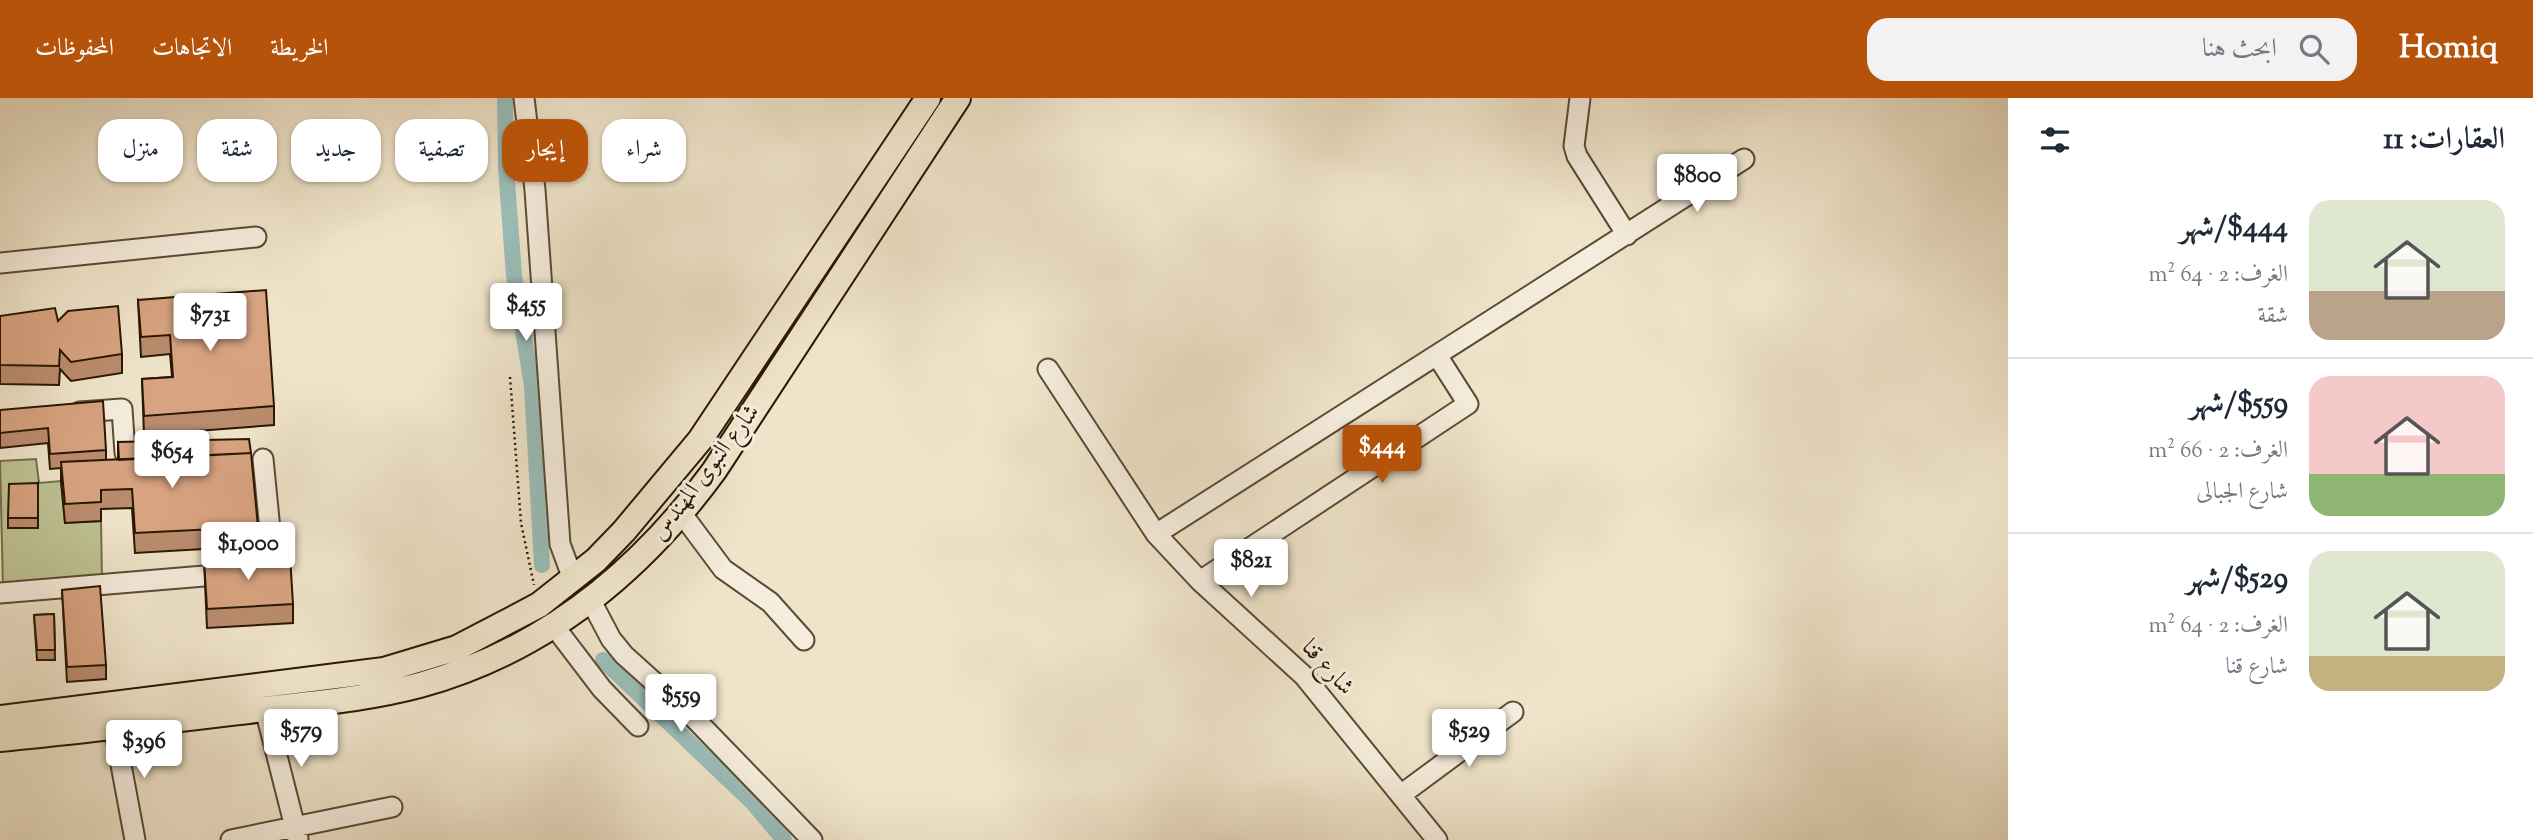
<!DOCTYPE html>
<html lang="ar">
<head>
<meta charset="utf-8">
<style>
  :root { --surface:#fff; --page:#f2f2f3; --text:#1f2937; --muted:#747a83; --line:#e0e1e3; --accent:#b45309 }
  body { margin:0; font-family:"Sorts Mill Goudy",Amiri,serif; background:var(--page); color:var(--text); direction:rtl; height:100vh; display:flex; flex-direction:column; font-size:26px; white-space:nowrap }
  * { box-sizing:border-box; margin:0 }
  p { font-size:23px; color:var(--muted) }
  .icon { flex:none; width:38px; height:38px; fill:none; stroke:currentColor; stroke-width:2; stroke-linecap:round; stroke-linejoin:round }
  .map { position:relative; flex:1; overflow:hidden; direction:ltr }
  .details { display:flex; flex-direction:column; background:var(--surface); width:525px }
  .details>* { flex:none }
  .guide { position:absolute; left:21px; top:21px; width:665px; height:63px; direction:rtl; display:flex; gap:14px }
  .price { position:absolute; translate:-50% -60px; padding:0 16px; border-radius:7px; background:#fff; color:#222; font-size:23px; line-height:46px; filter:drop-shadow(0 2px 4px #0008) }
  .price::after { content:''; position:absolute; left:50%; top:42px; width:21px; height:16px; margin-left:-10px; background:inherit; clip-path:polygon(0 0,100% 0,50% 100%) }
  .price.on { background:var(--accent); color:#fff }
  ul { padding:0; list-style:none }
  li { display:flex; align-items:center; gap:21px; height:175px; padding:0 28px }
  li+li { border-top:2px solid var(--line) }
  li span { display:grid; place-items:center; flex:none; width:196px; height:140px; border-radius:21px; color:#555 }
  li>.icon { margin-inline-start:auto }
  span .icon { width:84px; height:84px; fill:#fffc; stroke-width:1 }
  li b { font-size:30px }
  h2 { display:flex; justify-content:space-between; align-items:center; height:84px; padding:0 28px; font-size:30px }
  .chip { padding:0 24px; border-radius:21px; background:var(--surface); box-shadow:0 2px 5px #0004; font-size:24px; line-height:63px }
  .chip.on { background:var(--accent); color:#fff }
  header { display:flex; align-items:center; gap:42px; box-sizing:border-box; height:98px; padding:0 35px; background:var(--accent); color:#fff }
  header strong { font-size:33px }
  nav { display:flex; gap:38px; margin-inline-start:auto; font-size:24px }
  .search { width:490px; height:63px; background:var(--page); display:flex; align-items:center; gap:18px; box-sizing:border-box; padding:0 24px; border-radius:21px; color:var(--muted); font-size:26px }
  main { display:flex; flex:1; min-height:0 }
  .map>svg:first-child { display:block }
  .green { fill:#bec294; stroke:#746c4b; stroke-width:2 }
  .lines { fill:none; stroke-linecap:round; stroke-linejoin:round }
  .canal { stroke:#9abeb9; stroke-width:16 }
  .minor-casing { stroke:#5b4a34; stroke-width:23 }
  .major-casing { stroke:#2a1602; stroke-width:28 }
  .path { stroke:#2a1602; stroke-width:2.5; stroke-dasharray:2 3.5; stroke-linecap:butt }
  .minor { stroke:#f5eddd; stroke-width:19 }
  .major { stroke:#efe4ca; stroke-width:24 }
  .wall { fill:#ba8c6e; stroke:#2a1602; stroke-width:2 }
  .building { fill:#d8a380; stroke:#2a1602; stroke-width:2 }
  .labels { text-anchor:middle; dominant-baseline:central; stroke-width:6; stroke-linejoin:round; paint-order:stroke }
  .street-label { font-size:24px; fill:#2a1602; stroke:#f5eddd }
</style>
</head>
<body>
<header>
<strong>Homiq</strong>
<div class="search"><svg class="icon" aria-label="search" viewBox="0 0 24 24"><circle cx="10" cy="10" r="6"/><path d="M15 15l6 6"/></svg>ابحث هنا</div>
<nav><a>الخريطة</a><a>الاتجاهات</a><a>المحفوظات</a></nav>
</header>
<main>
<section class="details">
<h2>العقارات: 11<svg class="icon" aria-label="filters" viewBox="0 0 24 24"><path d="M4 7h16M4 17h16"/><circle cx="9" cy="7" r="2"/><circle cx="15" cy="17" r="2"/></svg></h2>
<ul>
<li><span style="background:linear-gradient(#dfe7d0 65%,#b9a48a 0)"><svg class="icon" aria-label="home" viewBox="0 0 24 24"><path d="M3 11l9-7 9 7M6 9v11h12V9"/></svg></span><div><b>$444/شهر</b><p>الغرف: 2 · 64 m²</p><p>شقة</p></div></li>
<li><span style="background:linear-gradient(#f6c9c9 70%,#8fb573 0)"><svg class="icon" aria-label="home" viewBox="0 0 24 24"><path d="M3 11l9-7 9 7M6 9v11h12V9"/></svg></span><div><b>$559/شهر</b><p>الغرف: 2 · 66 m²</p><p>شارع الجبالى</p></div></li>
<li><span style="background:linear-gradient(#dfe7d0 75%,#c2b280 0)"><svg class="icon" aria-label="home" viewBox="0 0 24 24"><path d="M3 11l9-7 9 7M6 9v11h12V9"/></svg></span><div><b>$529/شهر</b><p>الغرف: 2 · 64 m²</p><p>شارع قنا</p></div></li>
</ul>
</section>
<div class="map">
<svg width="2008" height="742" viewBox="0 0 2008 742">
  <rect width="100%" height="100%" fill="#efe4ca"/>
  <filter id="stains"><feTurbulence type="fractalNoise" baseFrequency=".00286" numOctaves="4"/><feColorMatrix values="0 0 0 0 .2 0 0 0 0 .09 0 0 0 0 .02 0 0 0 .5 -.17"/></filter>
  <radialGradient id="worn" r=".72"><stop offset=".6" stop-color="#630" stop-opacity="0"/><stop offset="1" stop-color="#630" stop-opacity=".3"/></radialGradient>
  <!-- green -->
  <path class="green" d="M36 361 39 385 61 383 65 425 101 423 102 482 3 492 0 363Z"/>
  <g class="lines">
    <!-- canal -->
    <path class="canal" d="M505 0 506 70 514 177 532 288 542 467
      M603 562 753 705 784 742"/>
    <defs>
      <path id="minor" d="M524 0 535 92 560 446 573 481
        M1580 0 1574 48 1577 58 1627 137
        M0 165 256 139
        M1048 271 1156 436 1200 483 1304 578 1437 742
        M80 314 122 311 125 355H138
        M682 416 723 471 770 504 804 542
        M1156 436 1744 61
        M262 474 274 472 263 361
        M1200 483 1468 306 1438 259
        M0 495 228 476
        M591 503 611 541 624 557 695 621 812 742
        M554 528 602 591 638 628
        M265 611 298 741
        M114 629 135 742
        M1402 696 1513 614
        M231 742 392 709"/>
      <path id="major" d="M0 620 384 572 457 550 539 507 596 462 624 433 700 342 928 0
        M0 641C83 633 165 623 248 613 305 606 364 602 420 587 544 553 639 475 714 373L958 0"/>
    </defs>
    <!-- minor casing -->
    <use href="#minor" class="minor-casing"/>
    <!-- major casing -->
    <use href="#major" class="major-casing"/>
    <!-- path -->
    <path class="path" d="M510 279 521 425 534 487"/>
    <!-- minor -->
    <use href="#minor" class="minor"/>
    <!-- major -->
    <use href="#major" class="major"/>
  </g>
  <!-- wall -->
  <path class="wall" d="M138 202 274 308V327L144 337 142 281 172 279 170 256 141 259Z
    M0 218 58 223 122 256V275L71 283 60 271 59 287 0 286Z
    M0 312 106 352V362H118V344L258 429V448L135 455 132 410 101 411V423L65 425 61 383V370L50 371 48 345 0 350Z
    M38 385V430H8V420Z
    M204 461 293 506V525L207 530Z
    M62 492 106 567V581L67 584Z
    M54 516 55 562H37L34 517Z"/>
  <!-- building -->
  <path class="building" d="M266 192 274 308 144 318 142 281 173 279 170 237 141 239 138 202Z
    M118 208 122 256 71 264 60 252 59 268 0 267V218L55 210 58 223 68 213Z
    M103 303 106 352 50 356 48 330 0 335V312Z
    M249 341 251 355 119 362 118 344Z
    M251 355 258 429 135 435 132 391 101 392V404L65 406 61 364Z
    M38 385V420H8L9 386Z
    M290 458 293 506 207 511 204 461Z
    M100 488 106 567 67 569 62 492Z
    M54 516 55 552H37L34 517Z"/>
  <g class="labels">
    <!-- street labels -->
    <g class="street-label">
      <text transform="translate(706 375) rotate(-53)">شارع النبوى المهندس</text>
      <text transform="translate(1327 570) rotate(48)">شارع قنا</text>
    </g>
  </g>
  <rect width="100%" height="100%" filter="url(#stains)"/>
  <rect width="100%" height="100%" fill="url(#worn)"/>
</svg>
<b class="price" style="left:1697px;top:116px">$800</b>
<b class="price" style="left:526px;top:245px">$455</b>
<b class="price" style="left:210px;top:255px">$731</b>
<b class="price on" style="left:1382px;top:387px">$444</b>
<b class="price" style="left:172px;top:392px">$654</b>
<b class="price" style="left:248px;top:484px">$1,000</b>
<b class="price" style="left:1251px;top:501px">$821</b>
<b class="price" style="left:681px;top:636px">$559</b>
<b class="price" style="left:301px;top:671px">$579</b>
<b class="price" style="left:1469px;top:671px">$529</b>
<b class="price" style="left:144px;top:682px">$396</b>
<div class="guide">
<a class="chip">شراء</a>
<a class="chip on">إيجار</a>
<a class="chip">تصفية</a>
<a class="chip">جديد</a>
<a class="chip">شقة</a>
<a class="chip">منزل</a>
</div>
</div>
</main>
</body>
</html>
